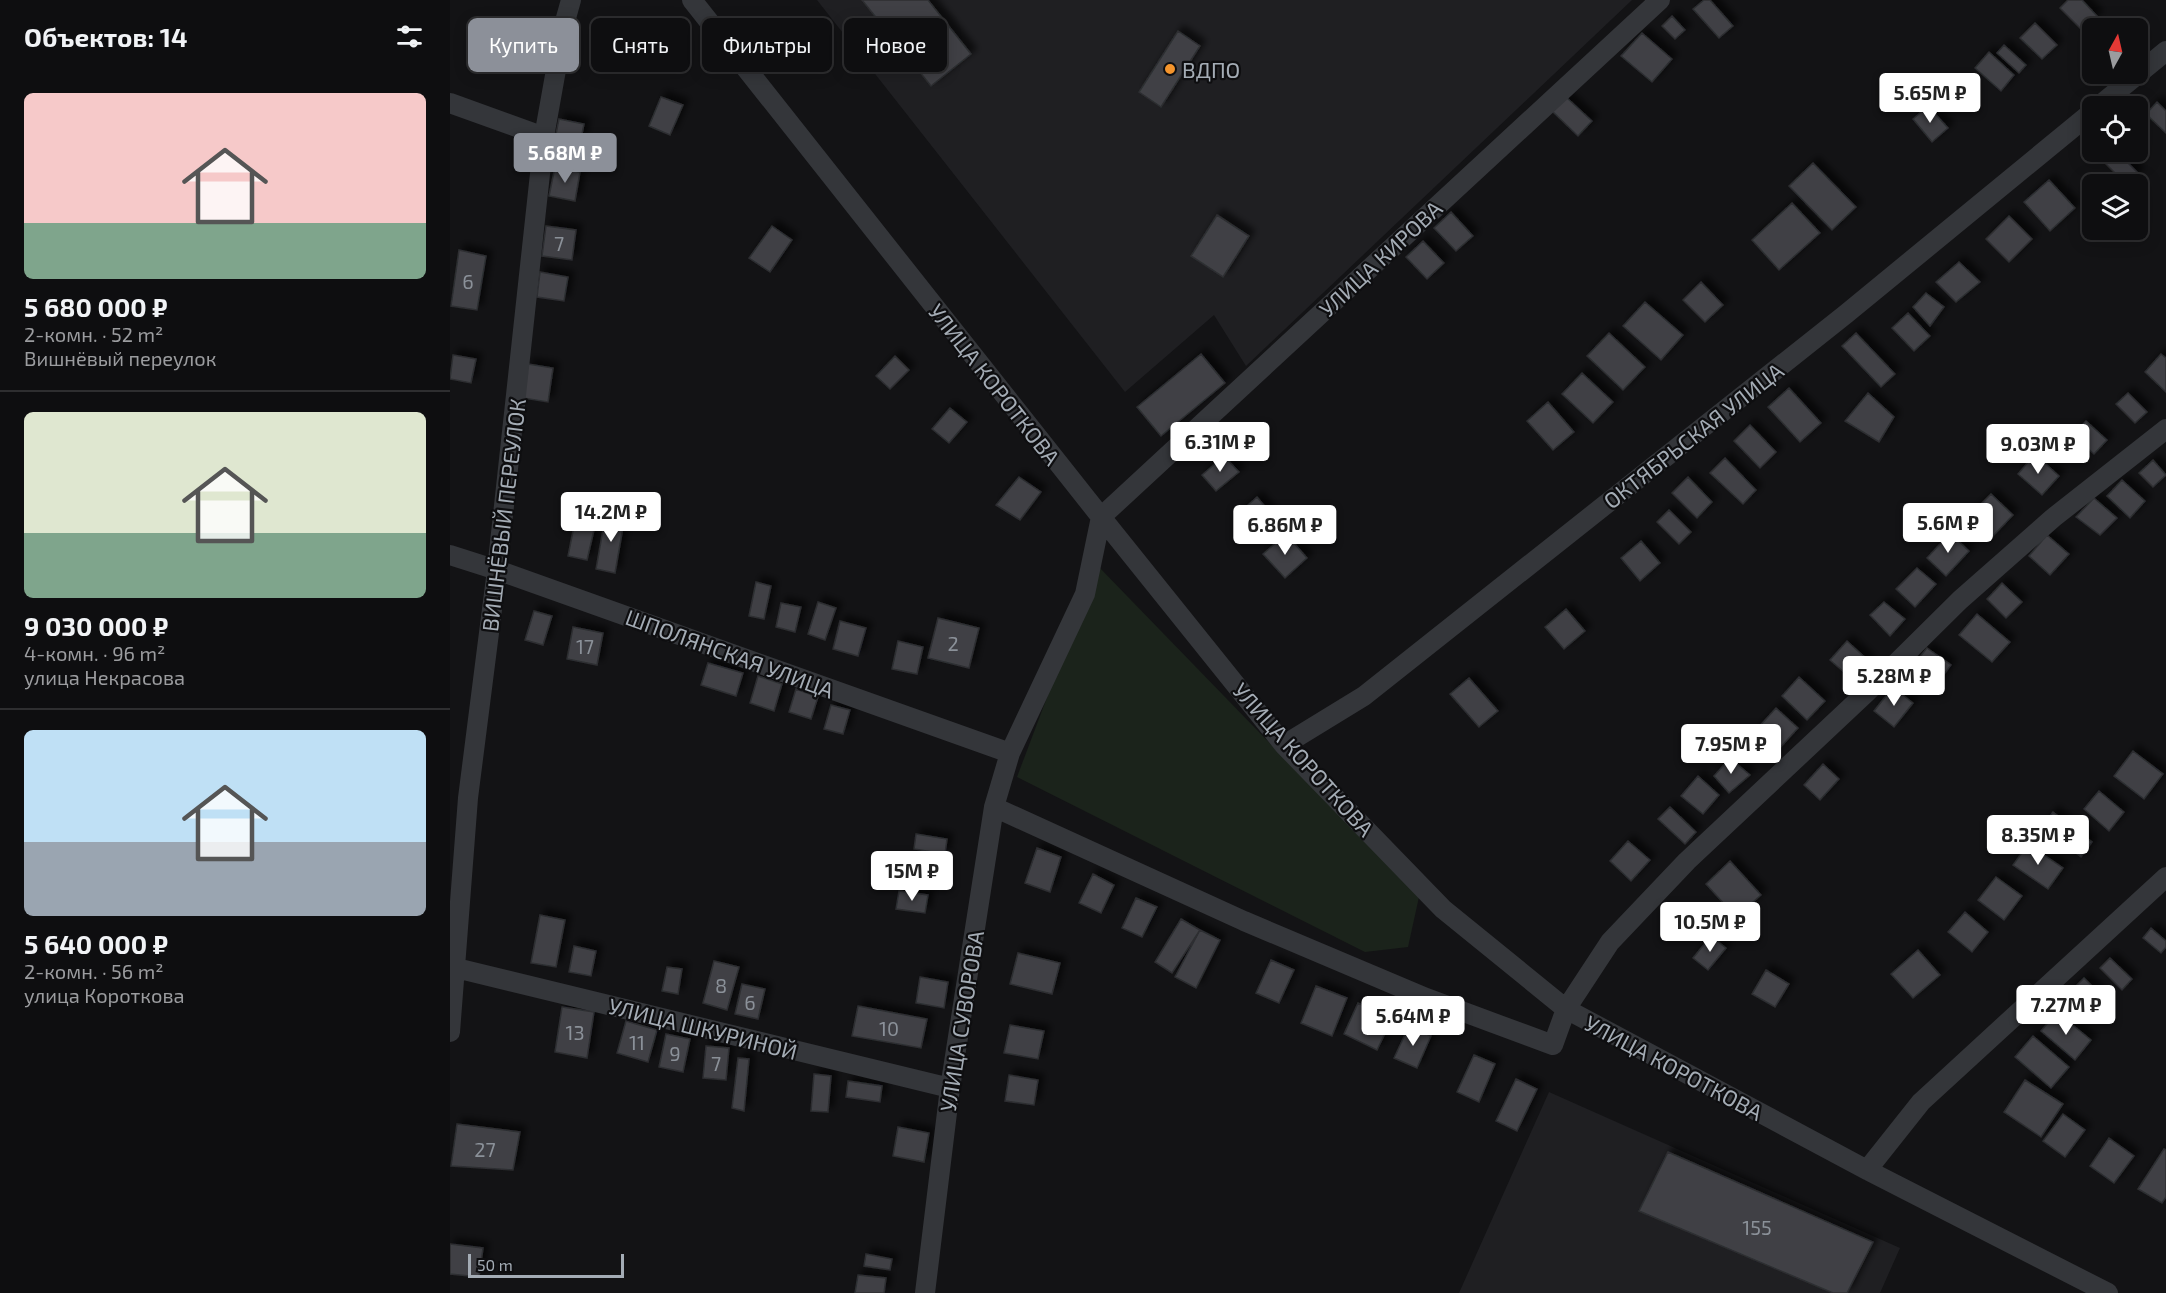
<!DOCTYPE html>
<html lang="ru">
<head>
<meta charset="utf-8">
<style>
  :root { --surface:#0e0e10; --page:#171719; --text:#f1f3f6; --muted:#9b9c9f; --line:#2e2e30; --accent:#8c9099 }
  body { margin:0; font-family:"Exo 2",sans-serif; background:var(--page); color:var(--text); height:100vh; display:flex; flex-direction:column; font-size:22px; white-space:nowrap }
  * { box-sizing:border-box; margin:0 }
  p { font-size:20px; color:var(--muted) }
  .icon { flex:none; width:33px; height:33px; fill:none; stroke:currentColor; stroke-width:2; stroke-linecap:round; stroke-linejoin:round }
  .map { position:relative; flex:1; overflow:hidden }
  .side { display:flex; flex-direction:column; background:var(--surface); width:450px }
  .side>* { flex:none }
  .guide { position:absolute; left:18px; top:18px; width:570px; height:54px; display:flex; gap:12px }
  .needle { width:39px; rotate:8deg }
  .buttons { position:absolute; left:1632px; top:18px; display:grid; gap:12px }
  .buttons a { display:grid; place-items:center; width:66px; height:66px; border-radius:9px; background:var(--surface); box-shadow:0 3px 15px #0003,0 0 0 2px var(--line); font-size:30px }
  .scale { position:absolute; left:18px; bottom:15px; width:156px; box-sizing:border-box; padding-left:6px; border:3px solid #a4acb5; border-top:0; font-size:16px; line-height:21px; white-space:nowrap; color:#a4acb5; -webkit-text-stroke:4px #0e0e10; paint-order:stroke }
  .price { position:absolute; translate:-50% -51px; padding:0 14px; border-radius:6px; background:#fff; color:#222; font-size:20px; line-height:39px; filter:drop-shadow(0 2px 3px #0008) }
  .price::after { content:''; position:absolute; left:50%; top:36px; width:18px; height:14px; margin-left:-9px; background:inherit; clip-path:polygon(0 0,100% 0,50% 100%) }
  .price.selected { background:var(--accent); color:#fff }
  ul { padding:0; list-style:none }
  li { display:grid; align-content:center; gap:12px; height:318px; padding:0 24px }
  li+li { border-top:2px solid var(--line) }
  li span { display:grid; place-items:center; height:186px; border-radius:9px; color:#555 }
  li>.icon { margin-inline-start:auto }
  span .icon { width:108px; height:108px; fill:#fffc; stroke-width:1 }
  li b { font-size:26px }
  h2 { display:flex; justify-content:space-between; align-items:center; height:72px; padding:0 24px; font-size:26px }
  .chip { padding:0 21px; border-radius:9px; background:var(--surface); box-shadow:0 3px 15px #0003,0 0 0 2px var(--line); font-size:21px; line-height:54px }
  .chip.selected { background:var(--accent); color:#fff }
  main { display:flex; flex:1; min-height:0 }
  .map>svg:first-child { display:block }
  .built { fill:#1f1f22 }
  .green { fill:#1b231b }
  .building { fill:#3f4145; stroke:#2d2e31; stroke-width:1.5; filter:url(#shadow) }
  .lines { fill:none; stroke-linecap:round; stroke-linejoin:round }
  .minor { stroke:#34363a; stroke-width:20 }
  .poi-dot { fill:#f4942c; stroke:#0e0e10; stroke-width:2 }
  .labels { text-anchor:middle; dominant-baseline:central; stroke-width:4.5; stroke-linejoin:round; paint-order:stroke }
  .number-label { font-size:20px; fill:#8b9199 }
  .poi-label { font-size:22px; fill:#a4acb5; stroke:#0e0e10; text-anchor:start }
  .street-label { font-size:22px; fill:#a4acb5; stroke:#0e0e10 }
</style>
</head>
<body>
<main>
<section class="side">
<h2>Объектов: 14<svg class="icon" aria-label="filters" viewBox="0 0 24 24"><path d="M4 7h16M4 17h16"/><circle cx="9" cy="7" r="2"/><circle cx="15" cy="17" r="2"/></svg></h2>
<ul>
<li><span style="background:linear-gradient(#f6c9c9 70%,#7fa58c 0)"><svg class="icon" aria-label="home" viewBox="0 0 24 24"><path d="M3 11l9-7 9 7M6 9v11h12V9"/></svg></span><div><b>5 680 000 ₽</b><p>2-комн. · 52 m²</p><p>Вишнёвый переулок</p></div></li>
<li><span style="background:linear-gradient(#dfe7d0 65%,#7fa58c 0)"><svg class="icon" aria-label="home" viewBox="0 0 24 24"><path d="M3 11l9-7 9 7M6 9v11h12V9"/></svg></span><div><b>9 030 000 ₽</b><p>4-комн. · 96 m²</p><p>улица Некрасова</p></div></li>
<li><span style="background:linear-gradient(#bfe0f5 60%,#9aa5b1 0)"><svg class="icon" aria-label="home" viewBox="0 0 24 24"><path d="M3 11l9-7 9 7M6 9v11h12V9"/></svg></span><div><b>5 640 000 ₽</b><p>2-комн. · 56 m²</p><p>улица Короткова</p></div></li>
</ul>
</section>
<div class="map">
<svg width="1716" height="1293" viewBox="0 0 1716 1293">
  <defs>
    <filter id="shadow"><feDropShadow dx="5.5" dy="-5.5" stdDeviation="3" flood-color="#0009"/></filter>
  </defs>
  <rect width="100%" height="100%" fill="#131315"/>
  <!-- built -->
  <path class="built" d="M367 0H1182L796 366 764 315 675 392Z
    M1099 1092 1450 1248 1430 1293H1009Z"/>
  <!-- green -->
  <path class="green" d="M647 565 969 897 958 947 915 952 567 777Z"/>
  <!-- building -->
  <path class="building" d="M412 0H478L521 54 481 86Z
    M1254 0H1260L1283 26 1269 38 1243 9Z
    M1618 0H1632L1647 16 1632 30 1610 8Z
    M1222 16 1235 30 1225 39 1212 26Z
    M1585 23 1607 45 1592 59 1570 38Z
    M728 31 750 46 711 107 689 92Z
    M1192 33 1222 59 1202 82 1171 56Z
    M1554 45 1576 65 1569 73 1547 53Z
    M1539 52 1564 75 1551 91 1525 68Z
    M211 97 233 105 220 135 199 126Z
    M1116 97 1142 121 1128 136 1102 111Z
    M1707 102 1716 111V133L1696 114Z
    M1478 106 1498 128 1482 142 1463 119Z
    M109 119 134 124 129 149 104 144Z
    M1644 152H1667L1688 173 1676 184Z
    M1363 163 1406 207 1382 230 1339 186Z
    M105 167 130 172 125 201 99 196Z
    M1599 180 1625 208 1600 231 1574 202Z
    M1342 203 1370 233 1329 270 1302 240Z
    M1001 212 1023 236 1006 251 984 228Z
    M767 215 799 236 773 277 741 256Z
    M1559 216 1582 239 1559 262 1536 239Z
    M96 226 126 230 122 260 92 256Z
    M322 226 342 240 320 272 299 258Z
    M973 241 994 263 977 279 956 257Z
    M9 250 36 256 27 310 1 306Z
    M1509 262 1530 282 1506 302 1486 282Z
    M90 272 118 277 114 301 87 297Z
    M1251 282 1273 305 1255 322 1233 300Z
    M1476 293 1494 307 1480 326 1463 307Z
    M1195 302 1233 335 1211 360 1173 326Z
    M1458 313 1480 336 1464 351 1442 328Z
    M1159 333 1195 367 1173 390 1137 356Z
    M1406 333 1445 374 1431 387 1392 346Z
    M751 354 775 383 711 436 687 407Z
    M1711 354 1716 358V392L1695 372Z
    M3 355 26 359 21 383 0 379Z
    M445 356 459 370 440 389 426 376Z
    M78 364 103 368 98 402 73 398Z
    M1132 373 1163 402 1143 423 1112 394Z
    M1339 388 1371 423 1350 442 1318 407Z
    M1418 393 1444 417 1429 442 1395 421Z
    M1678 393 1697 412 1685 423 1666 404Z
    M1098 402 1124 432 1103 450 1077 421Z
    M500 408 517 422 499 443 482 429Z
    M1636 421 1657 440 1644 454 1623 435Z
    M1300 425 1326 452 1310 468 1284 441Z
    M1585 454 1609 476 1592 495 1568 474Z
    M774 456 789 472 766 491 752 475Z
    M1275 458 1306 490 1293 504 1260 473Z
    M1703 460 1716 475 1703 487 1689 473Z
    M569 477 591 492 570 520 546 505Z
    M1238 477 1262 502 1247 518 1222 493Z
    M1672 480 1695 501 1680 518 1657 496Z
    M1541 494 1563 515 1543 536 1520 515Z
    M807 497 827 521 810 536 789 513Z
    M1644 498 1667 518 1650 535 1626 517Z
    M1219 510 1241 532 1229 544 1207 522Z
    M156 513 175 516 165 573 146 569Z
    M124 526 144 530 137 560 118 556Z
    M1500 533 1519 551 1496 576 1477 558Z
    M836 534 857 558 835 578 813 554Z
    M1597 535 1619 554 1600 575 1579 556Z
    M1191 541 1210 563 1190 581 1171 558Z
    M1467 568 1486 584 1465 607 1446 589Z
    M306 582 321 586 314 619 299 616Z
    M1552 583 1572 602 1556 618 1537 599Z
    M368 602 386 608 375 640 358 634Z
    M1434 602 1455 619 1440 636 1420 615Z
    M331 603 351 607 345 632 326 627Z
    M1116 609 1135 631 1114 649 1095 627Z
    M84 611 102 616 93 645 75 640Z
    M1527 614 1560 642 1542 662 1509 635Z
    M488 618 529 628 519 668 478 658Z
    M390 621 416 628 408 656 383 649Z
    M123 627 153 633 147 665 117 659Z
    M448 641 473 647 467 674 442 669Z
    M1397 641 1420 662 1403 680 1380 660Z
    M1477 648 1501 665 1486 685 1462 667Z
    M258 663 293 673 286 696 251 685Z
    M308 676 332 684 324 711 300 703Z
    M1349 677 1375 701 1357 720 1332 696Z
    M1019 678 1048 711 1029 727 1000 694Z
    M1443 687 1463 703 1444 727 1424 711Z
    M346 689 368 697 361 719 339 712Z
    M381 705 400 710 393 734 374 729Z
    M1326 708 1348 728 1328 750 1306 730Z
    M1683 751 1713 774 1694 799 1664 776Z
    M1280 758 1300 775 1279 793 1264 776Z
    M1373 764 1389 779 1370 800 1354 785Z
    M1248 776 1269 795 1253 814 1231 796Z
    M1649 791 1674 812 1659 831 1634 809Z
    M1220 807 1246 832 1235 844 1208 819Z
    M1603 812 1642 842 1631 857 1592 827Z
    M466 834 497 839 495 854 464 849Z
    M1178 841 1200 860 1181 881 1160 861Z
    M1578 844 1613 868 1598 889 1563 865Z
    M587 848 611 857 600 892 575 883Z
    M1280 861 1311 895 1286 917 1256 884Z
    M643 874 664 885 651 913 629 903Z
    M1546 877 1572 896 1554 920 1528 900Z
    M449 891 478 895 475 913 446 909Z
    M686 898 707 907 692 937 672 928Z
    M1515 912 1538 932 1522 952 1498 932Z
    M90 915 115 920 106 967 81 963Z
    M731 919 750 930 722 973 705 962Z
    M1701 928 1716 941V947L1711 953 1693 938Z
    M750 930 770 940 746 988 725 977Z
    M1261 936 1276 948 1258 970 1243 958Z
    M124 946 146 951 141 976 119 972Z
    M1468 950 1490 975 1463 998 1441 974Z
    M568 953 610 963 602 994 560 984Z
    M1660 958 1682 979 1672 990 1650 968Z
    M821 960 844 970 829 1003 806 993Z
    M264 961 289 967 277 1010 253 1003Z
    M217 967 232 969 228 994 212 991Z
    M1316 970 1339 984 1325 1007 1302 994Z
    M470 977 498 982 494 1008 466 1003Z
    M1634 978 1654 998 1634 1018 1614 998Z
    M292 984 315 989 308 1019 285 1014Z
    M866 986 897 998 882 1036 851 1023Z
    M908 1003 942 1019 927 1050 894 1034Z
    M408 1006 477 1019 471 1048 402 1036Z
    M112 1007 144 1012 137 1058 105 1052Z
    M1607 1012 1641 1040 1625 1060 1591 1031Z
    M176 1021 207 1030 198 1062 167 1053Z
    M560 1025 594 1031 588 1059 554 1053Z
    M959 1026 981 1036 967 1068 944 1058Z
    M216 1034 240 1039 233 1072 209 1067Z
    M1583 1036 1619 1067 1601 1088 1565 1057Z
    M256 1046 279 1048 276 1080 253 1078Z
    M1024 1055 1045 1064 1029 1102 1007 1092Z
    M288 1058 299 1059 294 1111 282 1108Z
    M364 1074 381 1076 378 1112 361 1111Z
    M559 1075 588 1080 584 1105 555 1101Z
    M1066 1079 1087 1089 1067 1131 1046 1121Z
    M1575 1080 1613 1104 1591 1137 1554 1112Z
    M398 1081 432 1086 430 1102 396 1097Z
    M1613 1114 1635 1130 1615 1157 1593 1141Z
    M7 1124 70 1132 63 1170 1 1166Z
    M448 1127 479 1133 474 1162 443 1156Z
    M1659 1138 1684 1156 1664 1183 1640 1166Z
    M1714 1149 1716 1150V1197L1712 1203 1688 1189Z
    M1218 1152 1423 1242 1397 1293H1383L1189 1211Z
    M0 1244 33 1248 29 1277 0 1274Z
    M416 1254 442 1259 440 1270 414 1266Z
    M408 1275 436 1278 434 1293H405Z"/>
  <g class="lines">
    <!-- minor -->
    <path class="minor" d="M242 0 651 517 834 745 993 909 1116 1009 1417 1170 1658 1293
      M0 103 94 137
      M1649 106 1716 51
      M651 517 1210 0
      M0 555 47 570 560 753
      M834 745 914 696 1396 314 1642 112
      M544 807 794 921 976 998 1103 1045 1116 1009 1160 942 1237 861 1417 692 1510 600 1603 518 1716 429
      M6 968 500 1088
      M0 1032 18 798 47 570 94 137 114 25 121 0
      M1417 1170 1471 1102 1716 877
      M475 1293 500 1088 544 807 560 753 635 594 651 517"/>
  </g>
  <!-- markers -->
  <circle class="poi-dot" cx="720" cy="69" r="6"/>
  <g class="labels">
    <!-- number labels -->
    <g class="number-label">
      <text x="109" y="243">7</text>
      <text x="18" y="281">6</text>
      <text x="503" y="643">2</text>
      <text x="135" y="646">17</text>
      <text x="271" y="985">8</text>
      <text x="300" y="1002">6</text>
      <text x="439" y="1028">10</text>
      <text x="125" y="1032">13</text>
      <text x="187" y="1042">11</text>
      <text x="225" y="1053">9</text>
      <text x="266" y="1063">7</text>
      <text x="35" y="1149">27</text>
      <text x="1307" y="1227">155</text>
    </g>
    <!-- poi labels -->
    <g class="poi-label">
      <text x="732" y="69">ВДПО</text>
    </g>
    <!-- street labels -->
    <g class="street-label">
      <text transform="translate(930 258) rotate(-43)">УЛИЦА КИРОВА</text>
      <text transform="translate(545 384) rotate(52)">УЛИЦА КОРОТКОВА</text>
      <text transform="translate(1243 435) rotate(-38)">ОКТЯБРЬСКАЯ УЛИЦА</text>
      <text transform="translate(53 515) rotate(-83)">ВИШНЁВЫЙ ПЕРЕУЛОК</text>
      <text transform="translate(280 653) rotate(20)">ШПОЛЯНСКАЯ УЛИЦА</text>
      <text transform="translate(854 759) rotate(48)">УЛИЦА КОРОТКОВА</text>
      <text transform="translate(511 1021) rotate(-81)">УЛИЦА СУВОРОВА</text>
      <text transform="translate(253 1028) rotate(14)">УЛИЦА ШКУРИНОЙ</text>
      <text transform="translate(1224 1067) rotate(28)">УЛИЦА КОРОТКОВА</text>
    </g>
  </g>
</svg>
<div class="buttons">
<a><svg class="needle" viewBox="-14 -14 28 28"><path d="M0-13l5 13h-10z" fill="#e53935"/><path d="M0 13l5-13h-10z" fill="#9b9c9f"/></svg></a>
<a><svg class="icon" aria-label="locate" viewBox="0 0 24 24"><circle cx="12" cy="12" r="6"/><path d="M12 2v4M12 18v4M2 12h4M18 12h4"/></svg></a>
<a><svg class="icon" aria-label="layers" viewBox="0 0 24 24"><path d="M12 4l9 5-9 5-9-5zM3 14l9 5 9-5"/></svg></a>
</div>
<div class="scale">50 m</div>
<b class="price" style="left:1480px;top:124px">5.65M ₽</b>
<b class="price selected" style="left:115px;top:184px">5.68M ₽</b>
<b class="price" style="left:770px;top:473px">6.31M ₽</b>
<b class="price" style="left:1588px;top:475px">9.03M ₽</b>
<b class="price" style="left:161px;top:543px">14.2M ₽</b>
<b class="price" style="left:1498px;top:554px">5.6M ₽</b>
<b class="price" style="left:835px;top:556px">6.86M ₽</b>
<b class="price" style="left:1444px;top:707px">5.28M ₽</b>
<b class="price" style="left:1281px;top:775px">7.95M ₽</b>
<b class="price" style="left:1588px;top:866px">8.35M ₽</b>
<b class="price" style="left:462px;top:902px">15M ₽</b>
<b class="price" style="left:1260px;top:953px">10.5M ₽</b>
<b class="price" style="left:1616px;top:1036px">7.27M ₽</b>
<b class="price" style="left:963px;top:1047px">5.64M ₽</b>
<div class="guide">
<a class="chip selected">Купить</a>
<a class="chip">Снять</a>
<a class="chip">Фильтры</a>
<a class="chip">Новое</a>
</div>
</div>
</main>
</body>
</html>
